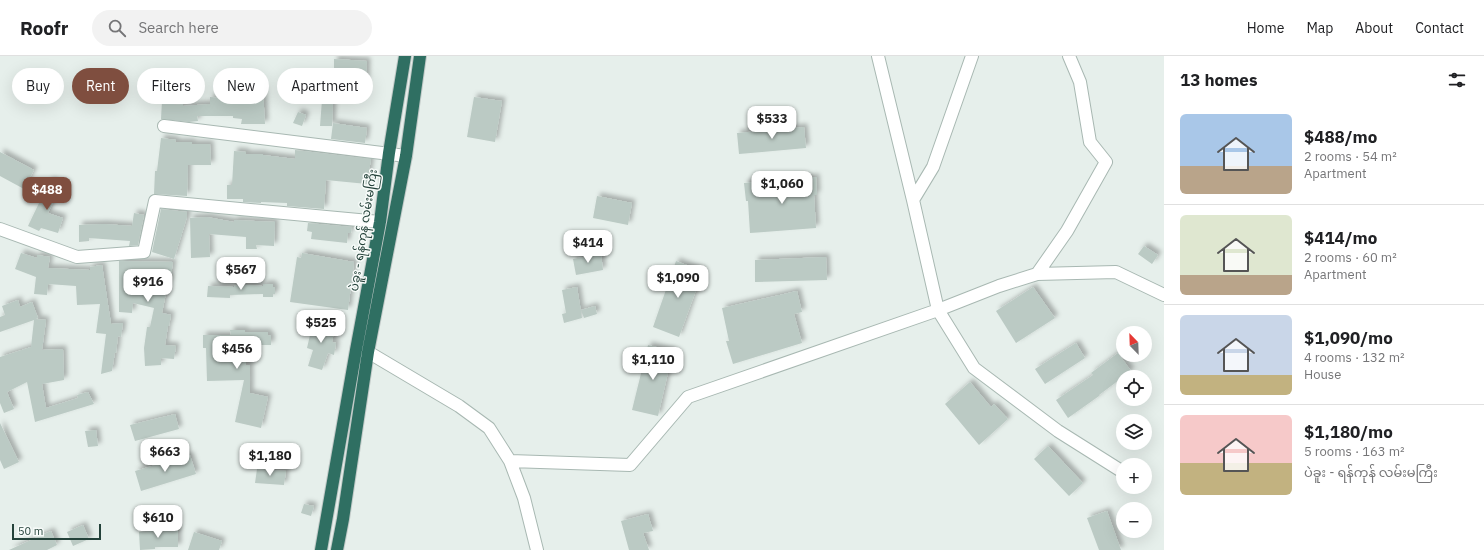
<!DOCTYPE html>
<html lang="en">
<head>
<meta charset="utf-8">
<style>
  :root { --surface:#fff; --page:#f2f2f2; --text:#202124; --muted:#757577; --line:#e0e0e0; --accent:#7f4e3f }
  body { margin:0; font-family:"IBM Plex Sans","Noto Sans Myanmar",sans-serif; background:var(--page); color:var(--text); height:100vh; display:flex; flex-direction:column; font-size:15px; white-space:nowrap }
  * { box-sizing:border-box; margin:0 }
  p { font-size:13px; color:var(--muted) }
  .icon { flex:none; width:22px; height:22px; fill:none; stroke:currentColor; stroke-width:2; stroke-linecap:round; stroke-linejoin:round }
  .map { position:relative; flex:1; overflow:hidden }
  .drawer { display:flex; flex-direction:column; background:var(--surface); width:320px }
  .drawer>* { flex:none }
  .top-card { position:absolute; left:12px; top:12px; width:380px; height:36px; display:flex; gap:8px }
  .needle { width:26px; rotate:337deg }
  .controls { position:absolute; left:1116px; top:270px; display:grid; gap:8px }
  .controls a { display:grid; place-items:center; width:36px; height:36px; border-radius:50%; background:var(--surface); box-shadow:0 4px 16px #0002; font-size:20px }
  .scale { position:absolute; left:12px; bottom:10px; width:89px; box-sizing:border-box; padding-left:4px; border:2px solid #24423a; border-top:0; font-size:11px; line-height:14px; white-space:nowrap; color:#24423a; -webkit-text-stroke:3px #f7fbf9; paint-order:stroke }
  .price { position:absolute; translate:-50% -34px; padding:0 9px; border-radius:8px; background:#fff; color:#222; font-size:13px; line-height:26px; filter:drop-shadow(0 1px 2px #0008) }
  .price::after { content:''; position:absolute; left:50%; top:24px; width:12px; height:9px; margin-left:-6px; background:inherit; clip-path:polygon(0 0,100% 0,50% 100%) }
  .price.active { background:var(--accent); color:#fff }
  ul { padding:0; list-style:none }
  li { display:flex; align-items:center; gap:12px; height:100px; padding:0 16px }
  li+li { border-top:1px solid var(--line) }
  li span { display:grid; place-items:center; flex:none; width:112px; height:80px; border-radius:6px; color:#555 }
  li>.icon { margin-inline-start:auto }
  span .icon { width:48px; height:48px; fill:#fffc; stroke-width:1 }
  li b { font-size:17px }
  h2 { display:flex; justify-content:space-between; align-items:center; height:48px; padding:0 16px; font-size:17px }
  .tag { padding:0 14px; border-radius:18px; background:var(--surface); box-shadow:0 4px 16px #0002; font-size:14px; line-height:36px }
  .tag.active { background:var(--accent); color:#fff }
  header { display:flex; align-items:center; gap:24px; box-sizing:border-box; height:56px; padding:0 20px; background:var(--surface); border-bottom:1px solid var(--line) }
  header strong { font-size:19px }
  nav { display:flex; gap:22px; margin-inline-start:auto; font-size:14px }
  .search { width:280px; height:36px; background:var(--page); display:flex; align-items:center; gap:10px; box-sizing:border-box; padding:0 14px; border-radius:22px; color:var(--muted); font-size:15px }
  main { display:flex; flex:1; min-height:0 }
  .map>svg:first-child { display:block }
  .building { fill:#bbcac4; filter:url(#shadow) }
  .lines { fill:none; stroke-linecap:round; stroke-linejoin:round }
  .minor-casing { stroke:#a8b8b2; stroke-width:14 }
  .highway-casing { stroke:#c2cac8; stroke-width:14 }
  .minor { stroke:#fff; stroke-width:12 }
  .highway { stroke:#2f6f62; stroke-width:12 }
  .labels { text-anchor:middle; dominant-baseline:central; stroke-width:3; stroke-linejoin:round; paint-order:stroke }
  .street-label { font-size:12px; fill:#24423a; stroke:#f7fbf9 }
</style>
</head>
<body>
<header>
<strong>Roofr</strong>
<div class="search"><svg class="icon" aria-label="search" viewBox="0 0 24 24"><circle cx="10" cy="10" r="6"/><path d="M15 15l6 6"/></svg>Search here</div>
<nav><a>Home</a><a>Map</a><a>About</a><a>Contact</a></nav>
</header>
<main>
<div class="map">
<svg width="1164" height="494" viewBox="0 0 1164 494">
  <defs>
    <filter id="shadow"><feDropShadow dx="3.5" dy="-3.5" stdDeviation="2" flood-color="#0004"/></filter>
  </defs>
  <rect width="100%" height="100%" fill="#e6efeb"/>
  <!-- building -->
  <path class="building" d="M334 3 367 5 366 26 334 24Z
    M254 33 263 34 265 68H241L242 63 233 62V60H197L198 65 189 66 161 63 162 45 175 46 174 49 183 48V50L210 48V41L253 45Z
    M474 41 502 45 495 86 467 81Z
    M322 44 333 45 332 70H320Z
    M298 56 306 59 302 70 293 67Z
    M333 67 367 72 365 87 331 83Z
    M804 71 806 92 739 98 737 77Z
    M161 82 176 84 175 86H192V88H210L211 109H188L187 140 154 138 155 115H157Z
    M295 94 371 103 367 128 326 124 324 153 287 150V147L261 146V147L243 146V143H227V129H232L234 95 246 96V98H263V99L295 103Z
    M0 96 34 114 24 133 0 120Z
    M816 121 817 139H814L816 172 750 177 748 145H746L744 127Z
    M50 124 61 129 48 157 63 162 58 177 41 172 39 175 28 170Z
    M597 140 632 147 628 169 593 162Z
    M161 153 187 156V161L174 203 152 196Z
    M134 157 144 159 138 189 129 190 130 185 89 182V185L79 186V169L104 168 132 170Z
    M207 161 234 166V164L275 166 274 190 256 189 257 193H246V181L209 178 210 201 191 202 190 162Z
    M308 167 352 171 351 177H348L347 187 311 183 312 176 307 175Z
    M1144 190 1158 199 1152 208 1138 198Z
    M21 197 37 202V199L50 201 48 212 90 214V211L102 209 111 268 123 267 121 281 118 280 116 297 115 296 112 315 101 318 106 278 96 277 100 248 77 249 76 230 48 228 47 239 34 238 36 221 15 213Z
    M302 197 354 206 348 254 290 246 297 201 301 202Z
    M601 198 603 214 576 219 573 203Z
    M826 201 827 224 755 226V204Z
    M119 205 173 206 170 227H168L162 257 171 259 169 270H168L165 289 176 290 174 303 161 302V309L145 310 144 292 147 271H150L154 252 133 247 132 257 119 256Z
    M676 205 703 215 679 281 653 271Z
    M263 228H273V231H275V238H273V241H263V238L230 239V242L207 241 208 230 234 231V230L246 229 263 230Z
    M577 231 582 262 564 267 562 258 566 257 562 234Z
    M1033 231 1055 262 1016 287 996 255Z
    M797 235 802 256 794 258 802 287 733 308 726 285H729L722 252Z
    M18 244 20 251 32 246 38 262 36 263 46 264 42 294 63 293 64 324 42 328 46 352 78 342 77 339 88 336 94 348 35 366 27 326 7 336 14 353 4 357 0 347V301L31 291 34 264 0 276V261L5 259 2 250Z
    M595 250 597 258 584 262 581 254Z
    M313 266 335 271 332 286 336 287 334 299 328 297 322 314 308 310 313 294 307 292Z
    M230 274H245V276H268V279L271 280V289H246V309H250V337L268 341 261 372 235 366 244 324 207 325 206 292H203V279H231Z
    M1076 287 1085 302 1045 328 1035 313Z
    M648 289 673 295 658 360 632 354Z
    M1118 297 1131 315 1099 339V340L1068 362 1056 344 1093 319 1091 317Z
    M970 326 991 351 994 348 1008 363 979 389 945 348Z
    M175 358 179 373 135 385 130 369Z
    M0 367 19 406 4 413 0 404Z
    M96 374 98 390 88 391 85 375Z
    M1048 390 1083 427 1069 440 1034 403Z
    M190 399 196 418 141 435 135 415Z
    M257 413 286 415 284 429 255 427Z
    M304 448 314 450 311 460 301 457Z
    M1107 455 1121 494H1099L1087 462Z
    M648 458 653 475 643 477 649 494H629L621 465Z
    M83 469 89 483 73 490 67 476Z
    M164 474H178V491H155V493L140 494 139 476Z
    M51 475 57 489 47 494H9Z
    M194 476 222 485 219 494H188Z"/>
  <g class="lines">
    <defs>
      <path id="minor" d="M878 0 913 144 938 254 974 312 1058 375 1123 416
        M164 70 406 100
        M913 144 933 111 972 0
        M0 173 77 201 144 196 155 145 380 166
        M1037 218 1067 175 1106 106 1090 86 1080 26 1069 0
        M359 295 368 296 459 350 489 372 510 405 524 442 537 494
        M510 405 630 409 688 341 938 254 999 230 1037 218 1116 216 1164 239"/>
      <path id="highway" d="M321 494 356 294 380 166 389 97 405 0
        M337 494 343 463 368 296 406 100 420 0"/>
    </defs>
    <!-- minor casing -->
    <use href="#minor" class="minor-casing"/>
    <!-- highway casing -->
    <use href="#highway" class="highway-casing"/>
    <!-- minor -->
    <use href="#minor" class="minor"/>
    <!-- highway -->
    <use href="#highway" class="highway"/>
  </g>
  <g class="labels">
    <!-- street labels -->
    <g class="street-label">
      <text transform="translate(363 174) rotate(-81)">ပဲခူး - ရန်ကုန် လမ်းမကြီး</text>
    </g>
  </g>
</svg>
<div class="controls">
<a><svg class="needle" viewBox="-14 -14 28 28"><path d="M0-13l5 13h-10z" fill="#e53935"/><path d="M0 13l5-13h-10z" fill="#757577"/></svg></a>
<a><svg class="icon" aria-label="locate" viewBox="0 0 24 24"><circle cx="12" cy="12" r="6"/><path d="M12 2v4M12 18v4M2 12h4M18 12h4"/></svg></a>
<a><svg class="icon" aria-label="layers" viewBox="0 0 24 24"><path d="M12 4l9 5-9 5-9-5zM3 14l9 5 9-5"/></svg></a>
<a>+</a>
<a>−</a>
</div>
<div class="scale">50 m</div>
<b class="price" style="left:772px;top:84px">$533</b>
<b class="price" style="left:782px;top:149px">$1,060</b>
<b class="price active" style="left:47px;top:155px">$488</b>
<b class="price" style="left:588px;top:208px">$414</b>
<b class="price" style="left:241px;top:235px">$567</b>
<b class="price" style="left:678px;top:243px">$1,090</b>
<b class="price" style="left:148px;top:247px">$916</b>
<b class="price" style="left:321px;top:288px">$525</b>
<b class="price" style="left:237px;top:314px">$456</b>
<b class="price" style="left:653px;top:325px">$1,110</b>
<b class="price" style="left:165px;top:417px">$663</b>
<b class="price" style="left:270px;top:421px">$1,180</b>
<b class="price" style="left:158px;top:483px">$610</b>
<div class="top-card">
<a class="tag">Buy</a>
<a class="tag active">Rent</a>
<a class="tag">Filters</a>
<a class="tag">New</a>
<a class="tag">Apartment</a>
</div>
</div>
<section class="drawer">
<h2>13 homes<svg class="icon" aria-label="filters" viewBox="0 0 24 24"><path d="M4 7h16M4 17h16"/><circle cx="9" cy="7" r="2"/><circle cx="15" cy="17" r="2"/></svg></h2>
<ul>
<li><span style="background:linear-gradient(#a9c7e8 65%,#b9a48a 0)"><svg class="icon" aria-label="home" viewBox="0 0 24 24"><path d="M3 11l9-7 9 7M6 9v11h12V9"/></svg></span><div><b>$488/mo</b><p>2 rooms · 54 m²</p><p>Apartment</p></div></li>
<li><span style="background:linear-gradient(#dfe7d0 75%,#b9a48a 0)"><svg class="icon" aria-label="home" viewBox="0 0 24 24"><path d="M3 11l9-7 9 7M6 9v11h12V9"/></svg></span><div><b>$414/mo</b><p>2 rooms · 60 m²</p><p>Apartment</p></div></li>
<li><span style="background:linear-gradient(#c9d6e8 75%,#c2b280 0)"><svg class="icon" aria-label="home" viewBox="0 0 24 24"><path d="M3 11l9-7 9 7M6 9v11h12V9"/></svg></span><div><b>$1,090/mo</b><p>4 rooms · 132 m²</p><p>House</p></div></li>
<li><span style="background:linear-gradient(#f6c9c9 60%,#c2b280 0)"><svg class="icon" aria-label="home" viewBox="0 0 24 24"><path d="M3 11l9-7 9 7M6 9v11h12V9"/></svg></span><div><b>$1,180/mo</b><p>5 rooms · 163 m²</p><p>ပဲခူး - ရန်ကုန် လမ်းမကြီး</p></div></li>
</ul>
</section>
</main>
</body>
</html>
